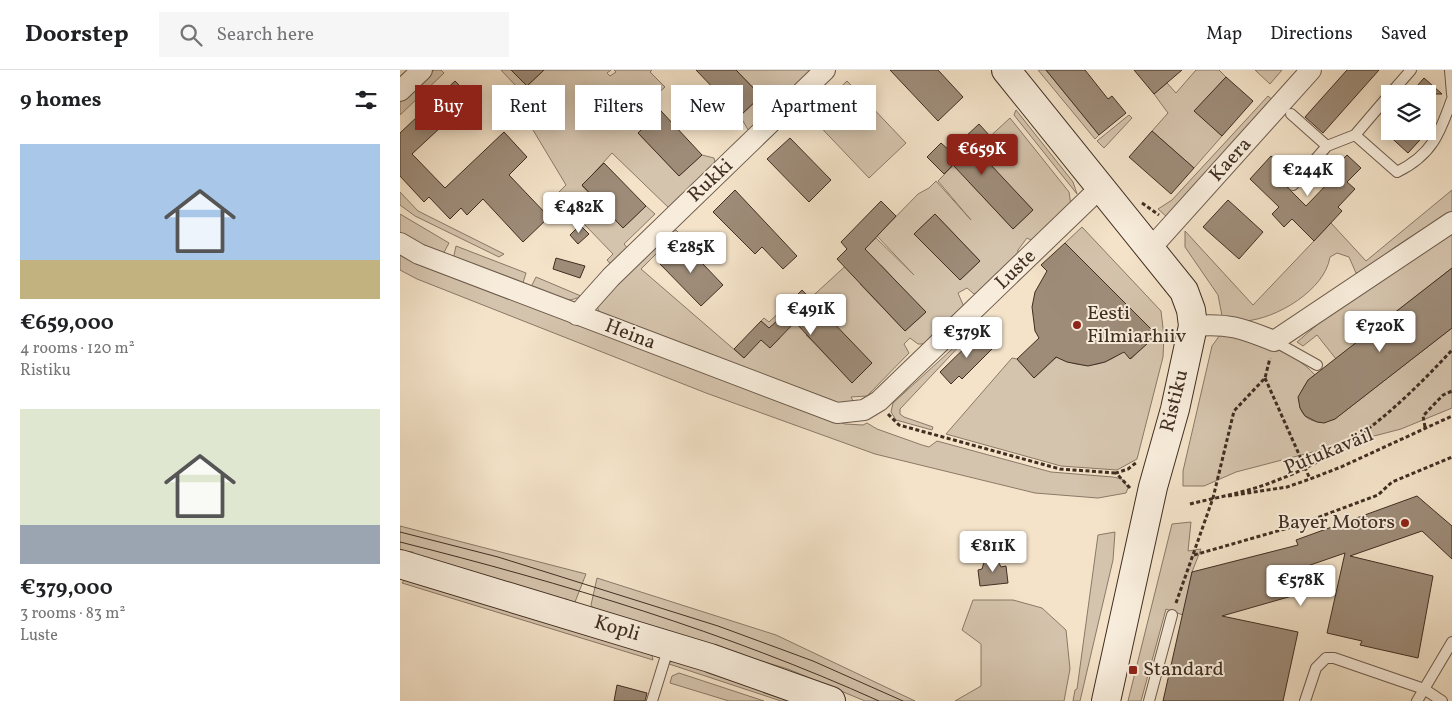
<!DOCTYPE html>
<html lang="en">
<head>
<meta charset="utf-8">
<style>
  :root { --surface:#fff; --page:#f6f6f6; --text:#202124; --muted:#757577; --line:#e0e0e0; --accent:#8f2418 }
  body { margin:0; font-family:Vollkorn,serif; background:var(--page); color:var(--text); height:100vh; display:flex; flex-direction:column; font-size:19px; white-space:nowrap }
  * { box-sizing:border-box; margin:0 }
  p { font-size:16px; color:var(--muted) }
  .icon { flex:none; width:28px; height:28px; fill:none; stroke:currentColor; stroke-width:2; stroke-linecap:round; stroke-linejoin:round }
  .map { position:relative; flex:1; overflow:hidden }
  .side { display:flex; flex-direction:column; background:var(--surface); width:400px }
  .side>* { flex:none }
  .hud { position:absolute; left:15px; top:15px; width:475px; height:45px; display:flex; gap:10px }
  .tools { position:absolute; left:981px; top:15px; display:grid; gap:10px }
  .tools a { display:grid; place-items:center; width:55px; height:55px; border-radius:0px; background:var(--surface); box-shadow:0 2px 12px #0003; font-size:25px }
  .price { position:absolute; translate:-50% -42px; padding:0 11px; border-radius:5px; background:#fff; color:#222; font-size:16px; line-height:32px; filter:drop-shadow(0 1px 2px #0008) }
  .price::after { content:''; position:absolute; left:50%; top:30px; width:15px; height:11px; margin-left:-8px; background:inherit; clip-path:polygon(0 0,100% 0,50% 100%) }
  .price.current { background:var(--accent); color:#fff }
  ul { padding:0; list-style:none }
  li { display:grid; align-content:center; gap:10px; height:265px; padding:0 20px }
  li span { display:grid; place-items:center; height:155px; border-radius:0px; color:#555 }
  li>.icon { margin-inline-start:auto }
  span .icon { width:90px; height:90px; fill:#fffc; stroke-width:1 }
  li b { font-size:21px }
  h2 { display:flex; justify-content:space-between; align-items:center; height:60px; padding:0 20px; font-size:21px }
  .chip { padding:0 18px; border-radius:0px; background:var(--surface); box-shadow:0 2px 12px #0003; font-size:18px; line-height:45px }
  .chip.current { background:var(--accent); color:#fff }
  header { display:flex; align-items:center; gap:30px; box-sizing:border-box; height:70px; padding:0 25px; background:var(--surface); border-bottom:1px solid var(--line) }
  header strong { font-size:24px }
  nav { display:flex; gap:28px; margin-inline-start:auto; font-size:18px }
  .search { width:350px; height:45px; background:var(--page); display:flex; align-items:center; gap:12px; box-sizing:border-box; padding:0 18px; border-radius:0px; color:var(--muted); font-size:19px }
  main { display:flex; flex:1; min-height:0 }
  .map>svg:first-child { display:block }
  .green { fill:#d5c4ad; stroke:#8a7968; fill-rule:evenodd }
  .building { fill:#9e8c79; stroke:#402e22 }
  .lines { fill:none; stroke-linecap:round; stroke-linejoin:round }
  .lane-casing { stroke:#6d5b4c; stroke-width:12 }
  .street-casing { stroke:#6d5b4c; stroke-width:22 }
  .secondary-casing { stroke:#402e22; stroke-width:30 }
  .path { stroke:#402e22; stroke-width:3; stroke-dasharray:4 2.5; stroke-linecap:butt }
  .lane { stroke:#f8eddc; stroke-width:10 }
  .street { stroke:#f8eddc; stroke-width:20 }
  .secondary { stroke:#f8eddc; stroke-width:28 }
  .tram { stroke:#402e22; stroke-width:1 }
  .poi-dot { fill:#8f2418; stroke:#f8eddc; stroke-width:2 }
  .labels { text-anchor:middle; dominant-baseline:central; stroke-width:4; stroke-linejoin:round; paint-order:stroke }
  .street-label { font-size:20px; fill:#402e22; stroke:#f8eddc }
  .poi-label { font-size:20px; fill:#402e22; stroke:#f8eddc; text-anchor:start }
</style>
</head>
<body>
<header>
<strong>Doorstep</strong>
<div class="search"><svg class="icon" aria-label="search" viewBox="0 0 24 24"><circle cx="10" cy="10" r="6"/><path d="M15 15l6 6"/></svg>Search here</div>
<nav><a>Map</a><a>Directions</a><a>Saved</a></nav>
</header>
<main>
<section class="side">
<h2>9 homes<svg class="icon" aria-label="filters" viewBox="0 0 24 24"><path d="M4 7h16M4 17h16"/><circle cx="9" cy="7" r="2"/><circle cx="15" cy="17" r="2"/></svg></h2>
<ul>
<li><span style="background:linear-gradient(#a9c7e8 75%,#c2b280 0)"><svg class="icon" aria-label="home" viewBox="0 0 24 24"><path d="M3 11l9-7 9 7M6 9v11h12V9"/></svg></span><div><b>€659,000</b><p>4 rooms · 120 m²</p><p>Ristiku</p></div></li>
<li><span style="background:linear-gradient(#dfe7d0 75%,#9aa5b1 0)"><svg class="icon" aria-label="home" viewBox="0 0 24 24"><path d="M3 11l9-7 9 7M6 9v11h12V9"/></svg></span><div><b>€379,000</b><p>3 rooms · 83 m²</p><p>Luste</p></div></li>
</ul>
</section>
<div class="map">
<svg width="1052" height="631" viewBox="0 0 1052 631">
  <rect width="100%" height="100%" fill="#f4e3c9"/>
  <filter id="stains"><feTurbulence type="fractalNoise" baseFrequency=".004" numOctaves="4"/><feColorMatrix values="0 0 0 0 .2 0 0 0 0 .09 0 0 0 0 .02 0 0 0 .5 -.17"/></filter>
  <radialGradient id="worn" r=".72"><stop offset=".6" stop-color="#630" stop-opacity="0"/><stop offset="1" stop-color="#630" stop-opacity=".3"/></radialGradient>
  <!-- green -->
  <path class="green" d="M34 0H41L44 3 0 45V32Z
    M101 0H111L127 16 144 0H211L207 3 210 6 216 2 214 0H252L250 2 265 17 254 27 261 41 238 63 279 106 302 85 314 88 316 96 271 140 212 83 182 116 223 158 246 136 255 144 224 174 230 181 213 197 207 190 213 184 156 125 166 115 133 60 146 48Z
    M336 0H408L410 4 350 63 340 46 361 26Z
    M638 0H646L699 65 695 69Z
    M796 0H819L826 7 795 41 822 66 794 98 752 61 768 43 754 24 767 13 776 23Z
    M855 0H882L870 14Z
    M447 11 506 73 469 108 410 46Z
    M868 26 874 31 767 147 758 139 772 130Z
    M616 40 673 112 677 124 614 45Z
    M729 45 732 48 704 78 697 71Z
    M610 48 669 122 671 135 631 170 627 168 618 180 617 186 581 221 574 224 567 218 558 223 564 237 526 274H518L510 268 504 274 509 283 467 326 451 327 454 333 441 335 200 244 197 236 198 231 274 160H276L278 162 241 199 344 288 369 258 361 251 364 248 369 252 385 237 392 245 476 168 514 205 477 166 518 124 529 118 536 111 571 150 538 111 567 81 571 84ZM589 94 633 140 613 159 569 112ZM535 144 580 191 560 210 514 164ZM481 195 525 243 505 261 460 214ZM426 246 452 312 406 265ZM370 259 380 268 370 278 360 268Z
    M1052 120V143C1020 161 990 177 964 203H956L949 187 937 183 930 187C925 220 876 249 845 251 838 251 829 248 822 246L818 225 785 177V161L853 235 931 153 966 191Z
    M0 122 18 141 104 184 99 187 15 146 0 135Z
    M0 144 49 173 42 186 0 166Z
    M682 157 761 241 764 266 763 287 737 389 717 400 661 396 546 364 612 288 617 289 634 308 657 287C680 299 703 298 723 281L731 289 756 265 665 173Z
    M1052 160V198L936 289 917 265 903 276 897 272 925 248Z
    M56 176 126 203 122 216 53 190Z
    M0 180 312 305 445 354 463 355 467 353 477 359 522 375 529 377 537 371 651 402 713 407 722 409 728 418 726 423 698 428 635 423 475 384 306 323 17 209 0 200Z
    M136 207 181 226C163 236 148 227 129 221Z
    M583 251 500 339V344L504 347 533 357 532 360 496 350 491 342 493 333Z
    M1052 258V338L1001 359 836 402 804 416H783V401L812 276 820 265C853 270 892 279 915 305 886 327 900 362 935 349Z
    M791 452 788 481 801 479 792 502 783 545 766 539 741 631H728L772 454Z
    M0 456 186 504 175 532 169 533 167 529 162 530 13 485V482L0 481Z
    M715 462 713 490 680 631H673L675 620 677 619 698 465Z
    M197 508 376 565 515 631H465L388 599 195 541 191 535Z
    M5 509 251 581 253 590 2 513Z
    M573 530H613L642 538 666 560 670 599 664 631H555L581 616V574L562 560Z
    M272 590 402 631H381L269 594Z
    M279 603 364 631H329L270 613 272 606Z"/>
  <!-- building -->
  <path class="building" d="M111 0H144L127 16Z
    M296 0H336L361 26 340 46Z
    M490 0H538L563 27 538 51Z
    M646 0H685L708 29 712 26 726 43 699 65Z
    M734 0H782L754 24Z
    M947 0H979L923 63 905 47Z
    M826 7 853 31 822 66 794 41Z
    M1024 8 1042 24H1010Z
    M55 11 72 28 12 84 45 118 104 62 127 87 109 105 149 147 123 172 83 129 67 145 61 138 50 149 29 127 24 132 0 106V63Z
    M261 41 302 85 279 106 238 63Z
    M579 54 590 66 576 79 633 140 613 159 553 95 544 104 527 87 541 73 550 81Z
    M752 61 794 98 771 124 729 87Z
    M984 61H1028L1008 83Z
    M390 68 431 110 409 132 367 89Z
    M947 85 961 98 947 112 955 119 938 137 942 141 914 171 892 149 884 157 872 144 879 137 850 109 871 86 881 95 873 103 906 136 931 110 926 106Z
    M204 93 246 136 223 158 182 115Z
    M335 120 397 186 383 199 362 177 355 184 313 142Z
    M828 130 863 162 839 189 803 157Z
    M481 131 496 146 465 179 526 242 505 261 437 189 447 179 441 172Z
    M535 144 580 191 560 210 514 164Z
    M180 155 189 164 178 174 170 165Z
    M282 172 323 215 301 236 260 194Z
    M665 173 757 265 730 289 724 282 705 292 688 296 667 292 656 287 634 308 617 289 639 268 635 261 632 237 635 222 647 201 641 195Z
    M156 188 185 196 180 208 153 199Z
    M1052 198V258L935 349 924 353 917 352 905 346 900 338 898 327 908 310Z
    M402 220 472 293 452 313 395 252 370 278 361 270 344 288 334 279 361 251 369 258 388 241 385 237Z
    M580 263 594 277 562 309 559 306 551 314 540 302Z
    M1017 426 1052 456V489L1022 461 950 486 1033 506 1018 588 960 575 962 571 927 563 945 483 893 501 899 524 822 546 898 562 883 631H763L792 502 898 475 896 470Z
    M588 486 596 487 601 497 606 496 608 513 580 516 578 500 582 499 585 489Z
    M217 615 247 623 245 631H214Z"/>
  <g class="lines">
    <defs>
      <path id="lane" d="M1050 0 1052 24
        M990 24 1011 0
        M891 44 927 76 955 65 990 24
        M955 65 997 102C1032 85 1040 63 1052 29
        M893 115 927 76
        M874 271 917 295
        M252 631 269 576
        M749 631 772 545
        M905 631 916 598 926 588H934L1024 619 1042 631
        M1017 631 1052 572"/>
      <path id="street" d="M0 21 22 0
        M0 173 19 184 437 343 464 340 479 331 700 118
        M750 179 911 0
        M177 245 211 207 425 0
        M793 256C828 253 842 258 874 271L1052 152"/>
      <path id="secondary" d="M606 0 784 221 791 240 793 256 775 339 753 417 706 631
        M0 494 310 588 431 631"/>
    </defs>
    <!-- lane casing -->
    <use href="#lane" class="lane-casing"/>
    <!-- street casing -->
    <use href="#street" class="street-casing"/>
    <!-- secondary casing -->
    <use href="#secondary" class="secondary-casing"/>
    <!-- path -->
    <path class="path" d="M742 133 759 145
      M865 308 910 409
      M488 344 499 355 660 399 716 403
      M1025 357 1023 346 1043 325 1052 321
      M730 418 716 403 728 399 737 392
      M828 426 887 417 910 409 941 397 1052 346
      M790 434C818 427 848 422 875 411 948 384 1000 336 1052 280
      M794 485 895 456 978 425 992 412 1052 387
      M776 533 813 428 834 341 865 308 870 288"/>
    <!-- lane -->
    <use href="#lane" class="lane"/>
    <!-- street -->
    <use href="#street" class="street"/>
    <!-- secondary -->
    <use href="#secondary" class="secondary"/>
    <!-- tram -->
    <path class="tram" d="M0 462 98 487 318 556 413 591 503 631
      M0 472C163 513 326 562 479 631"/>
  </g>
  <!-- markers -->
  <g class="poi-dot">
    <circle cx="677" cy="255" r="5"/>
    <circle cx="1005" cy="453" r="5"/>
    <rect x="728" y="595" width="10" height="10" rx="2.5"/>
  </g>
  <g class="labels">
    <!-- street labels -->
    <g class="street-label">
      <text transform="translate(831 90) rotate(-48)">Kaera</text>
      <text transform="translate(311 111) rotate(-43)">Rukki</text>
      <text transform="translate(616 200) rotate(-44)">Luste</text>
      <text transform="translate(230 265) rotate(21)">Heina</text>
      <text transform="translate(775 331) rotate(-76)">Ristiku</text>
      <text transform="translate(929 382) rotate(-22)">Putukaväil</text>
      <text transform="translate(217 559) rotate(17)">Kopli</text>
    </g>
    <!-- poi labels -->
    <g class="poi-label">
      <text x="687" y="244">Eesti<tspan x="687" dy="23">Filmiarhiiv</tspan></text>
      <text x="995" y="453" text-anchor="end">Bayer Motors</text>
      <text x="743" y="600">Standard</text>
    </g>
  </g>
  <rect width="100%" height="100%" filter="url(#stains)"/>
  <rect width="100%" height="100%" fill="url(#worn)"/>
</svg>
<div class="tools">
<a><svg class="icon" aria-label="layers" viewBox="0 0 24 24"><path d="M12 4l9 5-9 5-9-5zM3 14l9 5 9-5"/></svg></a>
</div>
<b class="price current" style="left:582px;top:106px">€659K</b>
<b class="price" style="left:908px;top:127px">€244K</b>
<b class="price" style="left:179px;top:164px">€482K</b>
<b class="price" style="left:291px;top:204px">€285K</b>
<b class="price" style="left:411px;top:266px">€491K</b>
<b class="price" style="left:980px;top:283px">€720K</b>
<b class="price" style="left:567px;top:289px">€379K</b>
<b class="price" style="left:593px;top:503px">€811K</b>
<b class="price" style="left:901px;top:537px">€578K</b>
<div class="hud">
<a class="chip current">Buy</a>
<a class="chip">Rent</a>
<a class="chip">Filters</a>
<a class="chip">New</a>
<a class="chip">Apartment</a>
</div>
</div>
</main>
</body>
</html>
